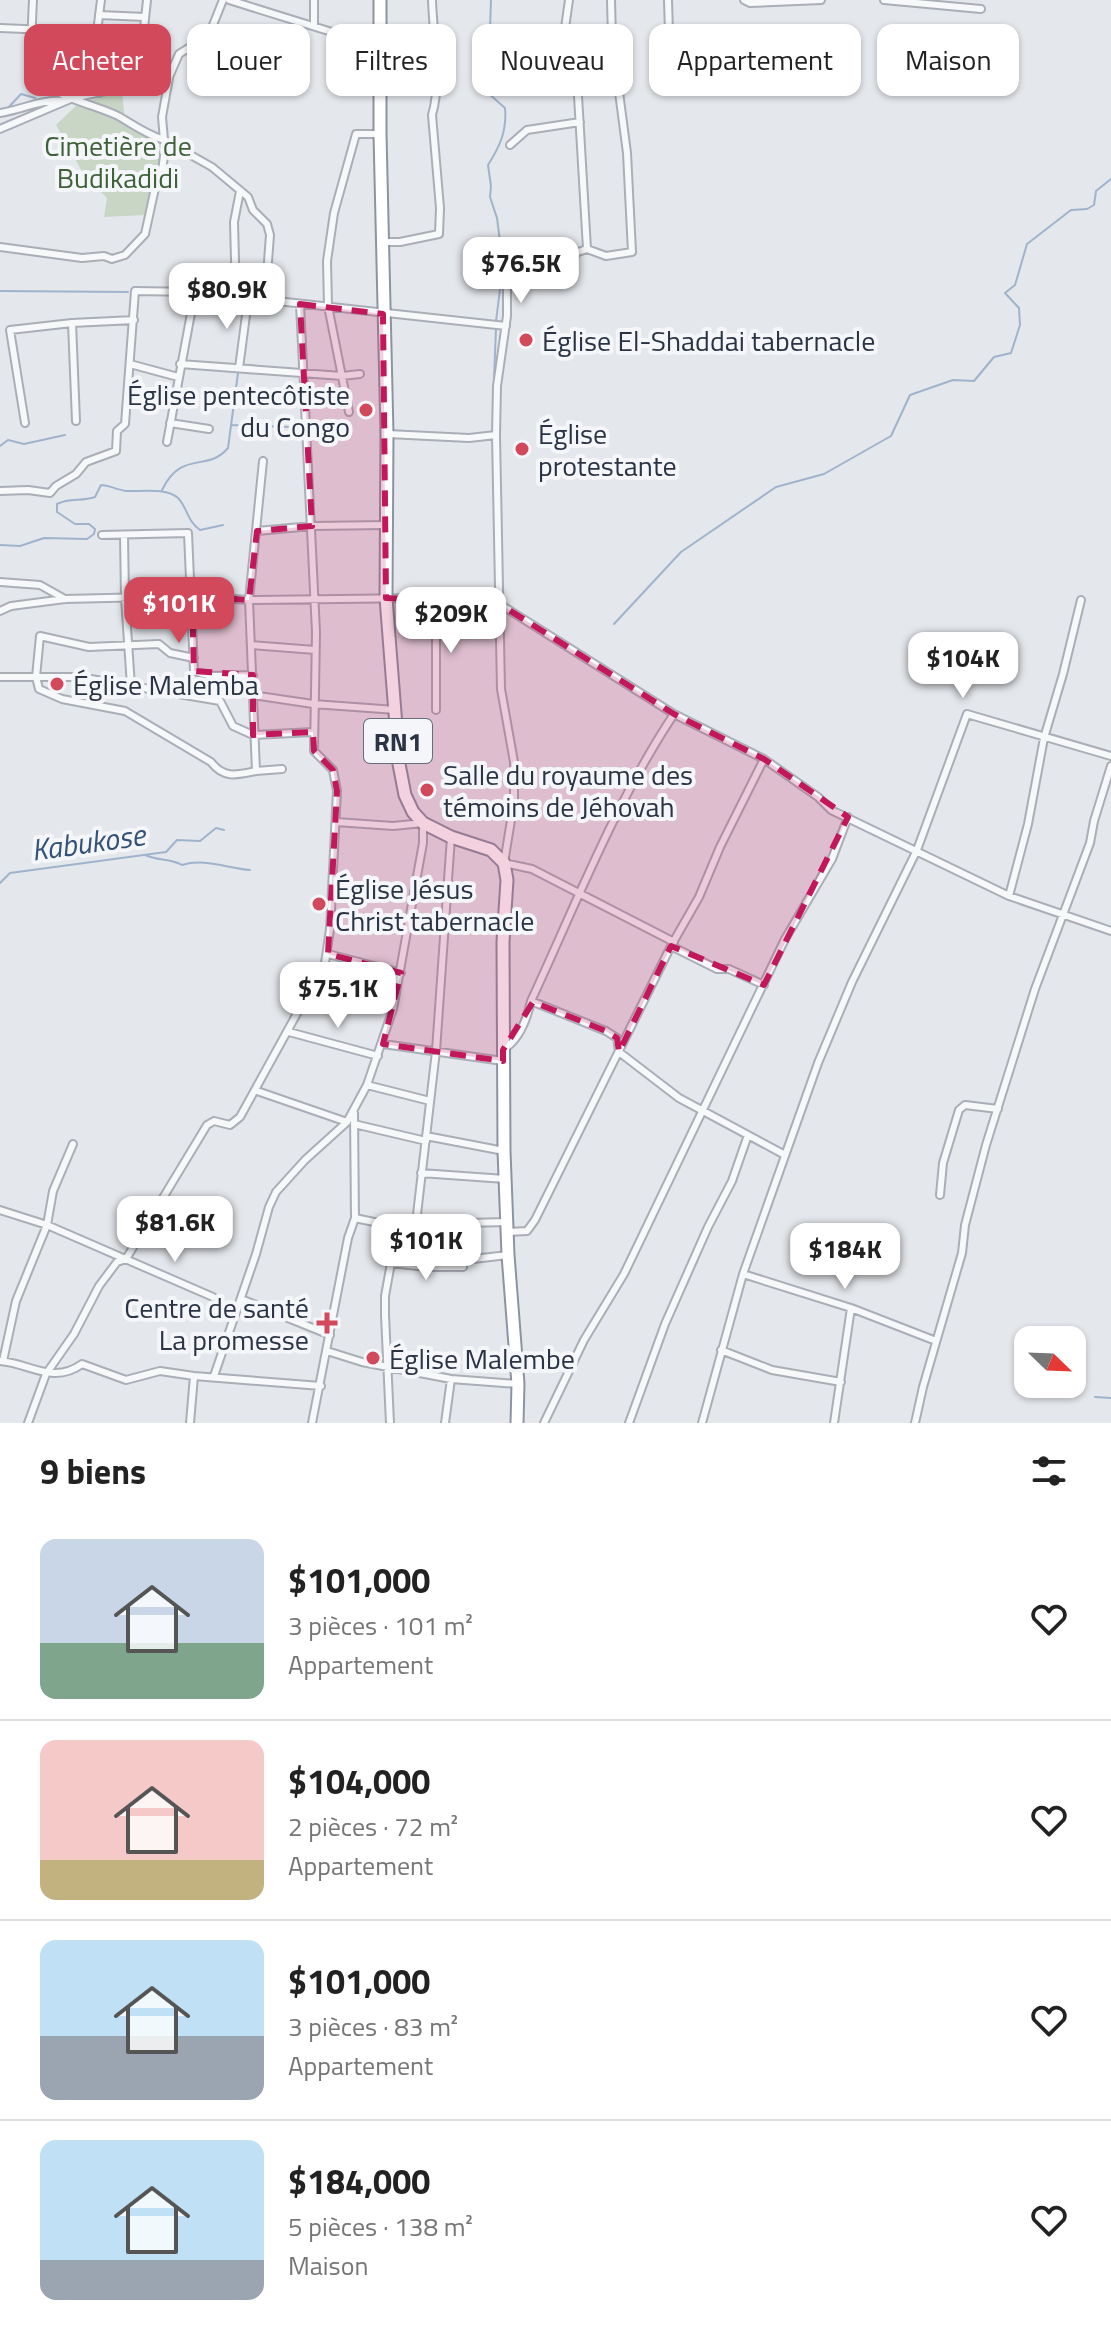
<!DOCTYPE html>
<html lang="fr">
<head>
<meta charset="utf-8">
<style>
  :root { --surface:#fff; --page:#f2f2f2; --text:#222; --muted:#767676; --line:#e0e0e0; --accent:#d1495b }
  body { margin:0; font-family:"Titillium Web",sans-serif; background:var(--page); color:var(--text); height:100vh; display:flex; flex-direction:column; font-size:30px; white-space:nowrap }
  * { box-sizing:border-box; margin:0 }
  p { font-size:26px; color:var(--muted) }
  .icon { flex:none; width:44px; height:44px; fill:none; stroke:currentColor; stroke-width:2; stroke-linecap:round; stroke-linejoin:round }
  .map { position:relative; height:1423px; overflow:hidden }
  .details { display:flex; flex-direction:column; background:var(--surface); flex:1 }
  .details>* { flex:none }
  .hud { position:absolute; left:24px; top:24px; width:1064px; height:72px; display:flex; gap:16px }
  .needle { width:52px; rotate:113deg }
  .tools { position:absolute; left:1014px; top:1326px; display:grid; gap:16px }
  .tools a { display:grid; place-items:center; width:72px; height:72px; border-radius:16px; background:var(--surface); box-shadow:0 2px 6px #0004; font-size:40px }
  .price { position:absolute; translate:-50% -68px; padding:0 18px; border-radius:16px; background:#fff; color:#222; font-size:26px; line-height:52px; filter:drop-shadow(0 2px 4px #0008) }
  .price::after { content:''; position:absolute; left:50%; top:48px; width:24px; height:18px; margin-left:-12px; background:inherit; clip-path:polygon(0 0,100% 0,50% 100%) }
  .price.selected { background:var(--accent); color:#fff }
  ul { padding:0; list-style:none }
  li { display:flex; align-items:center; gap:24px; height:200px; padding:0 40px }
  li+li { border-top:2px solid var(--line) }
  li span { display:grid; place-items:center; flex:none; width:224px; height:160px; border-radius:16px; color:#555 }
  li>.icon { margin-inline-start:auto }
  span .icon { width:96px; height:96px; fill:#fffc; stroke-width:1 }
  li b { font-size:34px }
  h2 { display:flex; justify-content:space-between; align-items:center; height:96px; padding:0 40px; font-size:34px }
  .tag { padding:0 28px; border-radius:16px; background:var(--surface); box-shadow:0 2px 6px #0004; font-size:28px; line-height:72px }
  .tag.selected { background:var(--accent); color:#fff }
  .map>svg:first-child { display:block }
  .green { fill:#c9d6c5 }
  .lines { fill:none; stroke-linecap:round; stroke-linejoin:round }
  .stream { stroke:#9fb4cc; stroke-width:2 }
  .street-casing { stroke:#a9aeb7; stroke-width:10 }
  .highway-casing { stroke:#8b94a3; stroke-width:15 }
  .street { stroke:#f7f8fa; stroke-width:6 }
  .highway { stroke:#fff; stroke-width:11 }
  .marked { fill:#c2185b; fill-opacity:0.2; stroke:#c2185b; stroke-width:6; stroke-dasharray:16 10; stroke-linejoin:round }
  .poi-dot { fill:#d1495b; stroke:#f4f6f9; stroke-width:3 }
  .labels { text-anchor:middle; dominant-baseline:central; stroke-width:8; stroke-linejoin:round; paint-order:stroke }
  .shield { fill:#f4f6f9; stroke:#676e7b; stroke-width:2 }
  .shield-label { font-size:26px; font-weight:bold; fill:#2b3445 }
  .park-label { font-size:28px; fill:#3f6138; stroke:#f4f6f9 }
  .poi-label { font-size:28px; fill:#2b3445; stroke:#f4f6f9; text-anchor:start }
  .water-label { font-size:30px; font-style:italic; fill:#34527a; stroke:#f4f6f9 }
</style>
</head>
<body>
<div class="map">
<svg width="1111" height="1423" viewBox="0 0 1111 1423">
  <rect width="100%" height="100%" fill="#e4e7ec"/>
  <!-- green -->
  <path class="green" d="M122 91 125 123 163 143 160 163 154 167 145 215 104 217 107 198 84 175 56 125 78 104Z"/>
  <g class="lines">
    <!-- stream -->
    <path class="stream" d="M491 0 490 29 497 43 488 93 505 108C507 131 500 146 488 165L491 186 490 197 497 218 503 265 496 321
      M7 109 21 94 35 98
      M0 291 128 292
      M494 379 496 328
      M231 425 292 427
      M0 446 8 440 24 444 65 435
      M162 490C182 449 207 473 228 448L238 373
      M0 545 20 546 44 538 87 539 94 534 95 529 89 524H75L57 512V504C70 497 81 502 95 497L101 485C109 485 117 490 126 491 140 492 166 487 178 498 187 507 187 521 200 530L223 525
      M614 624 681 552 776 487 824 474 891 436 910 395 953 380 974 381 994 357 1011 353 1020 325 1019 308 1005 293 1015 285 1027 244 1071 210 1087 209 1094 205 1096 191 1111 179
      M145 855C158 861 170 858 182 865 204 858 227 868 250 870
      M0 883 10 873 166 852 177 840 200 841 216 828 224 830
      M1095 1397 1111 1398"/>
    <defs>
      <path id="street" d="M33 0C32 21 30 48 35 69 42 96 99 105 120 117 135 126 146 134 164 140
        M147 0C144 32 138 53 154 82
        M229 0 380 47
        M569 0 565 28 575 45
        M611 0 612 39 627 153 632 252 606 256 587 249 575 253 573 266 564 268 552 279 507 280V316L497 386 496 435 501 689 514 762V802L504 863 532 869 674 942
        M668 0 670 66 704 64
        M744 0 750 3 821 0
        M884 0 981 9
        M99 15 145 17
        M314 25V0
        M0 28 97 32
        M169 78 162 117 164 140 212 167 248 197 253 210 267 224 270 235 265 301
        M100 93 97 32 101 0
        M0 113C25 109 40 99 65 101
        M0 129 73 98 147 82 158 83 169 77 179 54 209 35 223 0
        M510 145 527 130 580 122
        M382 242H400L439 234 440 208 432 115C442 82 433 35 432 0
        M0 247 82 258 104 256 112 259 125 255 145 234 157 179 162 171 166 141
        M587 249 575 45 612 39
        M236 297 234 222 240 191
        M72 323 76 421
        M130 364 178 377
        M180 364 342 376 360 374
        M239 368 248 300
        M349 412 328 306 327 261 334 213 356 134H380
        M25 423 10 330 72 323 134 320
        M170 423 209 429
        M388 434 469 438 496 435
        M167 442 195 292
        M263 461 249 600 256 771 282 769
        M0 491 28 490 50 493 56 486 76 474 86 462 116 451 117 431 125 424 135 291 195 292 506 326
        M257 531 312 526 385 525
        M102 535 188 533 194 671 211 676 253 675
        M124 535 125 598 131 686
        M0 582 40 585 65 599
        M436 600V710
        M0 611 11 606 65 599 192 596 249 600 423 598 498 603 674 714 764 759 818 797 831 810 1009 896 1111 931
        M251 645 315 650
        M194 658 170 653 159 644 89 647 40 636 36 677 39 689 62 699 125 711 211 762C224 779 237 775 256 771
        M0 677H79L220 701 233 726 253 735 313 732
        M252 695 313 704 396 710
        M1009 896 1028 824 1044 738 1063 674 1081 600
        M671 946 717 969H729L764 985
        M328 954 401 973
        M531 1001C576 904 615 803 674 714
        M289 1032 378 1056
        M383 1044 503 1061
        M504 1049C520 1039 527 1019 531 1001L606 1031 617 1038 619 1052 679 1098 785 1155
        M367 1085 430 1101
        M257 1091 347 1122
        M354 1113 355 1218 388 1225 507 1222
        M354 1124 426 1141
        M426 1136 504 1151
        M421 1173 505 1179
        M940 1195 943 1163 959 1110 965 1105 998 1109
        M0 1210 47 1225 213 1297
        M416 1223 436 1051 451 837
        M388 1225 391 1263 385 1296V1315L390 1423
        M507 1232 527 1231 535 1220 671 946 699 897 720 847 764 759
        M464 1260 508 1255
        M391 1263 427 1267H463L461 1223
        M743 1274 851 1308 936 1341
        M241 1299 330 1335
        M721 1350 772 1370 841 1382
        M327 1351 362 1362 451 1379 518 1384
        M0 1361C29 1363 53 1385 82 1364L126 1380 160 1371 194 1376 321 1386
        M3 1361 16 1301 47 1225 53 1191 73 1144
        M214 1376 256 1254 269 1207 276 1192 305 1160 347 1122 367 1085 393 1009 423 843V823L393 826 336 822
        M28 1423 46 1374 74 1334 99 1286 117 1262 126 1259 207 1125 214 1121 230 1125 240 1117 300 1008 324 970 330 929 337 791 333 770 314 751 316 632 300 304
        M190 1423 194 1376
        M312 1423 348 1238 355 1218
        M445 1423 451 1379
        M544 1423 584 1340 624 1274 785 939 832 859 848 817
        M629 1423 665 1324 708 1227 732 1181 748 1135
        M702 1423 743 1274 818 1063 852 982 917 850 967 714 1111 756
        M834 1423 851 1308
        M915 1423 923 1387 962 1253 965 1225 986 1145 1035 989 1090 843 1094 821 1111 766"/>
      <path id="highway" d="M380 0V134L387 434 386 598 399 764 405 795 413 812 423 823 451 837 491 850 504 863 507 880 503 942 504 1151 508 1255 518 1384 517 1423"/>
    </defs>
    <!-- street casing -->
    <use href="#street" class="street-casing"/>
    <!-- highway casing -->
    <use href="#highway" class="highway-casing"/>
    <!-- street -->
    <use href="#street" class="street"/>
    <!-- highway -->
    <use href="#highway" class="highway"/>
  </g>
  <!-- marked area -->
  <path class="marked" d="M300 304 383 314 386 598 498 603 674 714 764 759 848 817 764 985 671 946 619 1052 617 1038 606 1031 533 1002 503 1050V1061L383 1044 401 973 328 954 337 791 333 770 314 751 313 732 253 735V675L194 671 192 596 249 600 257 531 312 526Z"/>
  <!-- markers -->
  <g class="poi-dot">
    <circle cx="526" cy="340" r="8"/>
    <circle cx="366" cy="410" r="8"/>
    <circle cx="522" cy="449" r="8"/>
    <circle cx="57" cy="684" r="8"/>
    <circle cx="427" cy="790" r="8"/>
    <circle cx="319" cy="904" r="8"/>
    <path d="M323 1311h8v8h8v8h-8v8h-8v-8h-8v-8h8z"/>
    <circle cx="373" cy="1358" r="8"/>
  </g>
  <g class="labels">
    <!-- shield labels -->
    <rect class="shield" x="364" y="719" width="68" height="44" rx="6"/>
    <g class="shield-label">
      <text x="398" y="741">RN1</text>
    </g>
    <!-- park labels -->
    <g class="park-label">
      <text x="118" y="145">Cimetière de<tspan x="118" dy="32">Budikadidi</tspan></text>
    </g>
    <!-- poi labels -->
    <g class="poi-label">
      <text x="542" y="340">Église El-Shaddai tabernacle</text>
      <text x="350" y="394" text-anchor="end">Église pentecôtiste<tspan x="350" dy="32">du Congo</tspan></text>
      <text x="538" y="433">Église<tspan x="538" dy="32">protestante</tspan></text>
      <text x="73" y="684">Église Malemba</text>
      <text x="443" y="774">Salle du royaume des<tspan x="443" dy="32">témoins de Jéhovah</tspan></text>
      <text x="335" y="888">Église Jésus<tspan x="335" dy="32">Christ tabernacle</tspan></text>
      <text x="309" y="1307" text-anchor="end">Centre de santé<tspan x="309" dy="32">La promesse</tspan></text>
      <text x="389" y="1358">Église Malembe</text>
    </g>
    <!-- water labels -->
    <g class="water-label">
      <text transform="translate(88 842) rotate(-8)">Kabukose</text>
    </g>
  </g>
</svg>
<div class="tools">
<a><svg class="needle" viewBox="-14 -14 28 28"><path d="M0-13l5 13h-10z" fill="#e53935"/><path d="M0 13l5-13h-10z" fill="#767676"/></svg></a>
</div>
<b class="price" style="left:521px;top:305px">$76.5K</b>
<b class="price" style="left:227px;top:331px">$80.9K</b>
<b class="price selected" style="left:179px;top:645px">$101K</b>
<b class="price" style="left:451px;top:655px">$209K</b>
<b class="price" style="left:963px;top:700px">$104K</b>
<b class="price" style="left:338px;top:1030px">$75.1K</b>
<b class="price" style="left:175px;top:1264px">$81.6K</b>
<b class="price" style="left:426px;top:1282px">$101K</b>
<b class="price" style="left:845px;top:1291px">$184K</b>
<div class="hud">
<a class="tag selected">Acheter</a>
<a class="tag">Louer</a>
<a class="tag">Filtres</a>
<a class="tag">Nouveau</a>
<a class="tag">Appartement</a>
<a class="tag">Maison</a>
</div>
</div>
<section class="details">
<h2>9 biens<svg class="icon" aria-label="filters" viewBox="0 0 24 24"><path d="M4 7h16M4 17h16"/><circle cx="9" cy="7" r="2"/><circle cx="15" cy="17" r="2"/></svg></h2>
<ul>
<li><span style="background:linear-gradient(#c9d6e8 65%,#7fa58c 0)"><svg class="icon" aria-label="home" viewBox="0 0 24 24"><path d="M3 11l9-7 9 7M6 9v11h12V9"/></svg></span><div><b>$101,000</b><p>3 pièces · 101 m²</p><p>Appartement</p></div><svg class="icon" aria-label="heart" viewBox="0 0 24 24"><path d="M12 20l-8-8c-3-5 5-10 8-4 3-6 11-1 8 4z"/></svg></li>
<li><span style="background:linear-gradient(#f6c9c9 75%,#c2b280 0)"><svg class="icon" aria-label="home" viewBox="0 0 24 24"><path d="M3 11l9-7 9 7M6 9v11h12V9"/></svg></span><div><b>$104,000</b><p>2 pièces · 72 m²</p><p>Appartement</p></div><svg class="icon" aria-label="heart" viewBox="0 0 24 24"><path d="M12 20l-8-8c-3-5 5-10 8-4 3-6 11-1 8 4z"/></svg></li>
<li><span style="background:linear-gradient(#bfe0f5 60%,#9aa5b1 0)"><svg class="icon" aria-label="home" viewBox="0 0 24 24"><path d="M3 11l9-7 9 7M6 9v11h12V9"/></svg></span><div><b>$101,000</b><p>3 pièces · 83 m²</p><p>Appartement</p></div><svg class="icon" aria-label="heart" viewBox="0 0 24 24"><path d="M12 20l-8-8c-3-5 5-10 8-4 3-6 11-1 8 4z"/></svg></li>
<li><span style="background:linear-gradient(#bfe0f5 75%,#9aa5b1 0)"><svg class="icon" aria-label="home" viewBox="0 0 24 24"><path d="M3 11l9-7 9 7M6 9v11h12V9"/></svg></span><div><b>$184,000</b><p>5 pièces · 138 m²</p><p>Maison</p></div><svg class="icon" aria-label="heart" viewBox="0 0 24 24"><path d="M12 20l-8-8c-3-5 5-10 8-4 3-6 11-1 8 4z"/></svg></li>
</ul>
</section>
</body>
</html>
